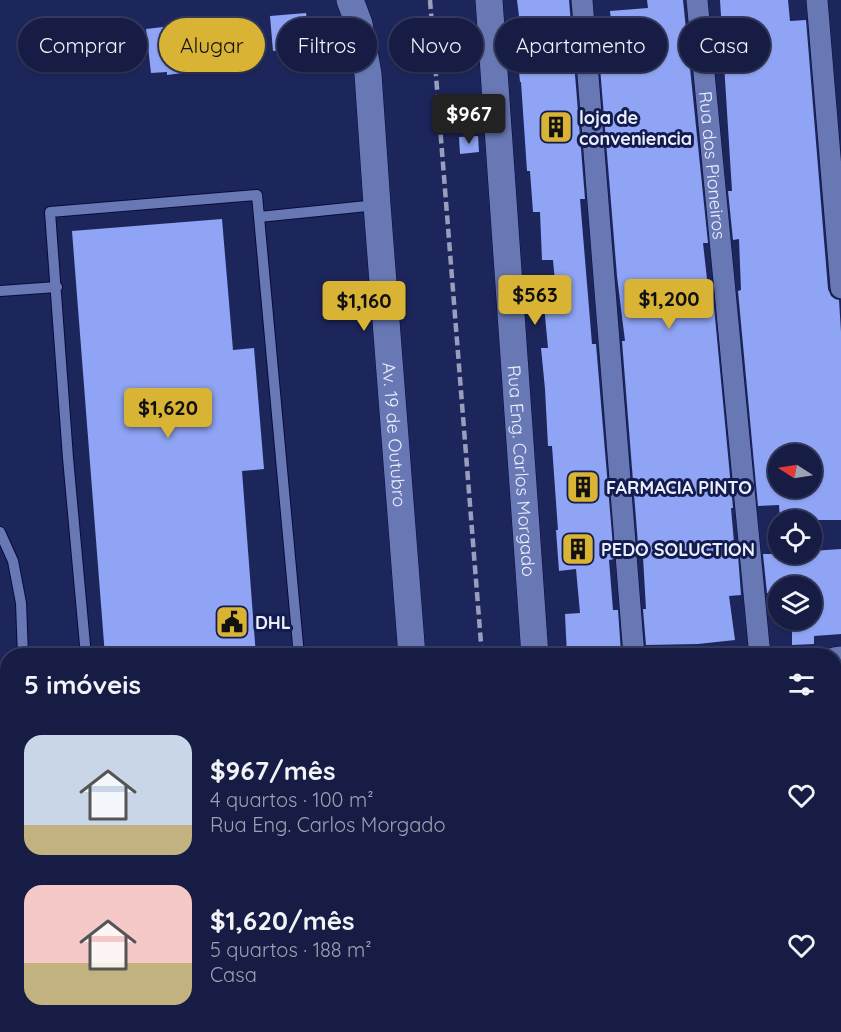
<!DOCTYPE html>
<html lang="pt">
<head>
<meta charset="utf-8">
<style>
  :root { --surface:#161c44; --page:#23294f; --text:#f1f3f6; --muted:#9ea1b2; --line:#353a5d; --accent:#d9b334 }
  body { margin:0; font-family:Quicksand,sans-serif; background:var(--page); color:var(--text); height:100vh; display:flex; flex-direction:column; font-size:22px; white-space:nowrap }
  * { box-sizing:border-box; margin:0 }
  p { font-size:20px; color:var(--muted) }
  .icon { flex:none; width:33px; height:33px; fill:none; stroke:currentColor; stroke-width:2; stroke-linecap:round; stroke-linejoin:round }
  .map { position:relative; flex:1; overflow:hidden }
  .panel { position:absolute; left:0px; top:648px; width:842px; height:384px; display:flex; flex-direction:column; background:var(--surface); border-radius:24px 24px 0 0; box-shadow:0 2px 4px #0004,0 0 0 2px var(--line) }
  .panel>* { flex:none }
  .top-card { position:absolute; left:18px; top:18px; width:806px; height:54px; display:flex; gap:12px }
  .needle { width:39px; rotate:282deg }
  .controls { position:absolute; left:768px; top:444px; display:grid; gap:12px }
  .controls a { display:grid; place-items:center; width:54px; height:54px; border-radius:50%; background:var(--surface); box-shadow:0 2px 4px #0004,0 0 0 2px var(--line); font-size:30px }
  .price { position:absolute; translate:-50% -51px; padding:0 14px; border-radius:6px; background:var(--accent); color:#111; font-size:20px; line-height:39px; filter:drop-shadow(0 2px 3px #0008) }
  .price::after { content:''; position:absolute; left:50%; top:36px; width:18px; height:14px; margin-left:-9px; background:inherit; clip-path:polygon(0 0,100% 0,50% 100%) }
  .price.current { background:#222; color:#fff }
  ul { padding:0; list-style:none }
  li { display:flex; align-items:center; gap:18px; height:150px; padding:0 24px }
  li span { display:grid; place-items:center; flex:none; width:168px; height:120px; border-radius:18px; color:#555 }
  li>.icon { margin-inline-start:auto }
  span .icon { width:72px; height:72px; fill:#fffc; stroke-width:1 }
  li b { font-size:26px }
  h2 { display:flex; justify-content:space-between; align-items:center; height:72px; padding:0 24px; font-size:26px }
  .pill { padding:0 21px; border-radius:27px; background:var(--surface); box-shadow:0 2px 4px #0004,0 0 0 2px var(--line); font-size:21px; line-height:54px }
  .pill.current { background:var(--accent); color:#111 }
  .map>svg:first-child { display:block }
  .building { fill:#8fa4f4; fill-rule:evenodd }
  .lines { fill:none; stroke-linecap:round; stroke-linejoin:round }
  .service-casing { stroke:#090b3e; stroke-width:12 }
  .minor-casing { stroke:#090b3e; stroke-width:22 }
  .tertiary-casing { stroke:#090b3e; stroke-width:28 }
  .service { stroke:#6878b4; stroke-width:10 }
  .minor { stroke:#6878b4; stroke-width:21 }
  .tertiary { stroke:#6878b4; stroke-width:27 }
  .rail { stroke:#989ebb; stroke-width:4.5; stroke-dasharray:9 4.5; stroke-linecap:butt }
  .labels { text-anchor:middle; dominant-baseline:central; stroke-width:6; stroke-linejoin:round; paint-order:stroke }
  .poi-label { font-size:18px; font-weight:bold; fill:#eaeffc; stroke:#141c4f; text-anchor:start }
  .street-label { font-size:18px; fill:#eaeffc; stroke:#141c4f }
</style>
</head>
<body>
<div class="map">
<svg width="841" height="1032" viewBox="0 0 841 1032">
  <rect width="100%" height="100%" fill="#1d265b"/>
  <!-- building -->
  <path class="building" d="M517 0H569L585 199H580L592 344H596L614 559 609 560 613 610H618L621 653 567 656 565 614 580 613 576 569 559 571 556 530H558L552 446H548L545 389 541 348H548L544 305 557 304 553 260H542L540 212H533L530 171H527L521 82H520L517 50H516L513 33 521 32Z
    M647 0H683L708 243H703L709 297 713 296 733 508H731L735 554 738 555 741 595 729 596 735 640 698 644 646 645 643 609H646L643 557H639L622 341H625L617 276 599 55 609 54 607 41 613 40 610 11 648 8Z
    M720 0H788L790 21 806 20 828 289 831 296 835 299 839 300 841 332V520H780L779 505 758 506 738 291 741 290 739 239 733 240 728 191H732ZM778 454H812V488H778Z
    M306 13 310 48 273 51 270 16Z
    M239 20 244 50 189 59 190 72 167 75V72L151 73 146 29 188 24 189 28Z
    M478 136 479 152 460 154 459 137Z
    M222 219 233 350 254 348 264 469 242 471 256 656H105L72 231Z
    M841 549V634L814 636V644L792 645V620H815L812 586H778V591L767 593 763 554H812V551Z"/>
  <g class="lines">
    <defs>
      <path id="service" d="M259 217 377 205
        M0 291 57 287
        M0 532 13 561 21 603 23 656
        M86 656 68 458 50 212 257 195 299 656
        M0 771H8
        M233 1032 239 1024"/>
      <g id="minor">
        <path d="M582 0 634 656"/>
        <path id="s1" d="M697 0 760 656"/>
        <path d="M817 0 841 288"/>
        <path d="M834 658 841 657"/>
        <path d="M664 1024 665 1032"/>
        <path d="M777 1024 778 1032"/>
      </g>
      <g id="tertiary">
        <path id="s2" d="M350 0 359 24 368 74 377 205 412 656"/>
        <path id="s3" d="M489 0 535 656"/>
        <path d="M432 1024 433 1032"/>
        <path d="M562 1024V1032"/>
      </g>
    </defs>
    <!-- service casing -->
    <use href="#service" class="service-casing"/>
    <!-- minor casing -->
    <use href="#minor" class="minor-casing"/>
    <!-- tertiary casing -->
    <use href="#tertiary" class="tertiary-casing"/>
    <!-- service -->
    <use href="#service" class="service"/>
    <!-- minor -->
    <use href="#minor" class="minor"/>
    <!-- tertiary -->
    <use href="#tertiary" class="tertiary"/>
    <!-- rail -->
    <path class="rail" d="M430 0 482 656
      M511 1024 512 1032"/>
  </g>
  <!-- icons -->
  <defs>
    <symbol id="building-square" viewBox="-11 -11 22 22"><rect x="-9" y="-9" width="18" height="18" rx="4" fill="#d9b334" stroke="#141c4f"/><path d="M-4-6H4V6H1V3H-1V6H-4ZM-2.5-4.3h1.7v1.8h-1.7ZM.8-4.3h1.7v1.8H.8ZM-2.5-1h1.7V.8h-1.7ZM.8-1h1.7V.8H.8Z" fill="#111"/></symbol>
    <symbol id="civic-square" viewBox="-11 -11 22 22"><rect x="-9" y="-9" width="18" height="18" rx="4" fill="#d9b334" stroke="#141c4f"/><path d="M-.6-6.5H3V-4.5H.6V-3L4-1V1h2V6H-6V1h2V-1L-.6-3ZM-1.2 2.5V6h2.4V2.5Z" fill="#111"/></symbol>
  </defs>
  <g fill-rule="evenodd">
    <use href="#building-square" x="537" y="108" width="38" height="38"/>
    <use href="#building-square" x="564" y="468" width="38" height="38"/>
    <use href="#building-square" x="559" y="530" width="38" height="38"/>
    <use href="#civic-square" x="213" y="603" width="38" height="38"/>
  </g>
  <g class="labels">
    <!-- poi labels -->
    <g class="poi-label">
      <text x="579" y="117">loja de<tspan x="579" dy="21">conveniencia</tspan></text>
      <text x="606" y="487">FARMACIA PINTO</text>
      <text x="601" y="549">PEDO SOLUCTION</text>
      <text x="255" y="622">DHL</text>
    </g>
    <!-- street labels -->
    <g class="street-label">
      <text stroke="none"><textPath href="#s1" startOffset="166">Rua dos Pioneiros</textPath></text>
      <text stroke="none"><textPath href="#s2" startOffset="438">Av. 19 de Outubro</textPath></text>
      <text stroke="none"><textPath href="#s3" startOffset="472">Rua Eng. Carlos Morgado</textPath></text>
    </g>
  </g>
</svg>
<div class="controls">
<a><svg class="needle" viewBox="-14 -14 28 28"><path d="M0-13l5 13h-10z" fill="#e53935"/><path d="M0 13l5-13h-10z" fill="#9ea1b2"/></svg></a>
<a><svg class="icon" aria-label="locate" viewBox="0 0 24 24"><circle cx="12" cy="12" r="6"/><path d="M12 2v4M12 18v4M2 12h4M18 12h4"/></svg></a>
<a><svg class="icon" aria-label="layers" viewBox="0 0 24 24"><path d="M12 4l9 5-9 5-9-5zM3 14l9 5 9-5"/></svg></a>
</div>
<b class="price current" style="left:469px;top:145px">$967</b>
<b class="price" style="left:535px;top:326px">$563</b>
<b class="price" style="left:669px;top:330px">$1,200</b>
<b class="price" style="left:364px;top:332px">$1,160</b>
<b class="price" style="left:168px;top:439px">$1,620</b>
<div class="top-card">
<a class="pill">Comprar</a>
<a class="pill current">Alugar</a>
<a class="pill">Filtros</a>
<a class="pill">Novo</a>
<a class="pill">Apartamento</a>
<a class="pill">Casa</a>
</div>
<section class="panel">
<h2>5 imóveis<svg class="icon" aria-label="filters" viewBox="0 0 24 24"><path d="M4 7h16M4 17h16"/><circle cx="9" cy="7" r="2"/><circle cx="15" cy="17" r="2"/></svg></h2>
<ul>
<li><span style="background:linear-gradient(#c9d6e8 75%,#c2b280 0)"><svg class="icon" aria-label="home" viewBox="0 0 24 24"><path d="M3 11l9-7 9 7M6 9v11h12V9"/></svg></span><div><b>$967/mês</b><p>4 quartos · 100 m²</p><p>Rua Eng. Carlos Morgado</p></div><svg class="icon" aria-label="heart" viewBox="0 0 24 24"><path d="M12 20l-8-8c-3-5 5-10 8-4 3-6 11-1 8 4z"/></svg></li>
<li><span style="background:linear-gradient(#f6c9c9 65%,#c2b280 0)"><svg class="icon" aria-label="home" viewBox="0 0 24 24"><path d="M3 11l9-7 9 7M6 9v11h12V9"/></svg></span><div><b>$1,620/mês</b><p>5 quartos · 188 m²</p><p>Casa</p></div><svg class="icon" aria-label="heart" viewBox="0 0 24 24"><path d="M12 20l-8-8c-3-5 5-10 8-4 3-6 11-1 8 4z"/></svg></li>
</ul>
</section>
</div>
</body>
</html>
